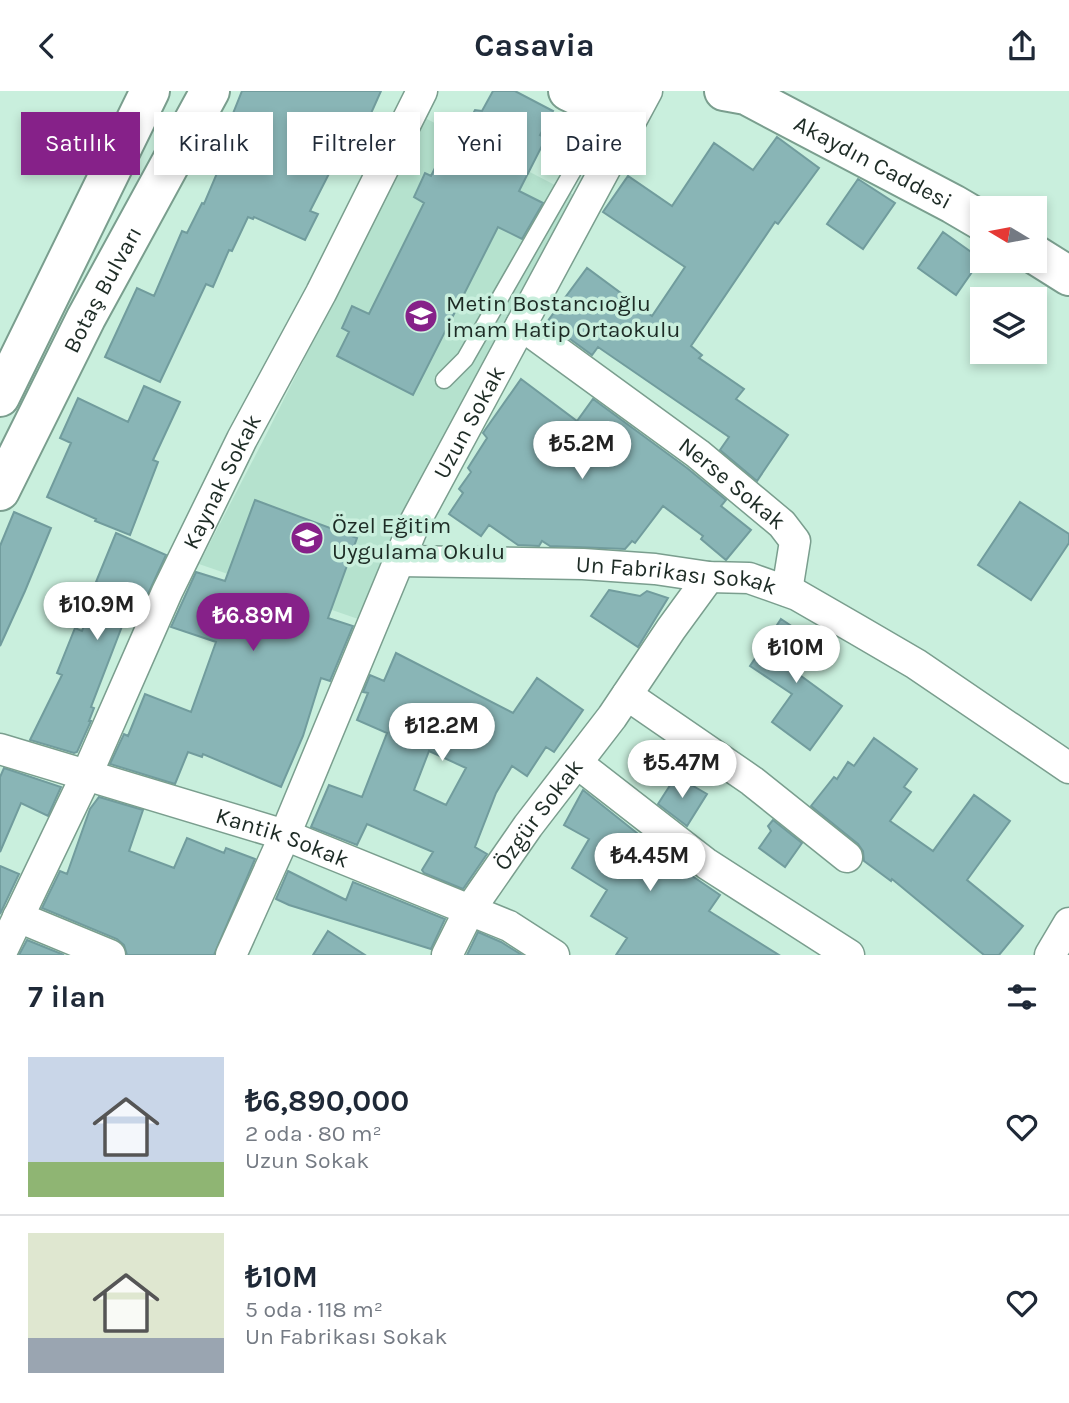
<!DOCTYPE html>
<html lang="tr">
<head>
<meta charset="utf-8">
<style>
  :root { --surface:#fff; --page:#f2f2f3; --text:#1f2937; --muted:#747a83; --line:#e0e1e3; --accent:#862189 }
  body { margin:0; font-family:Karla,sans-serif; background:var(--page); color:var(--text); height:100vh; display:flex; flex-direction:column; font-size:26px; white-space:nowrap }
  * { box-sizing:border-box; margin:0 }
  p { font-size:23px; color:var(--muted) }
  .icon { flex:none; width:38px; height:38px; fill:none; stroke:currentColor; stroke-width:2; stroke-linecap:round; stroke-linejoin:round }
  .map { position:relative; height:864px; overflow:hidden }
  .drawer { display:flex; flex-direction:column; background:var(--surface); flex:1 }
  .drawer>* { flex:none }
  .banner { position:absolute; left:21px; top:21px; width:700px; height:63px; display:flex; gap:14px }
  .needle { width:46px; rotate:280deg }
  .fabs { position:absolute; left:970px; top:105px; display:grid; gap:14px }
  .fabs a { display:grid; place-items:center; width:77px; height:77px; border-radius:0px; background:var(--surface); box-shadow:0 4px 10px #0003; font-size:35px }
  .price { position:absolute; translate:-50% -60px; padding:0 16px; border-radius:24px; background:#fff; color:#222; font-size:23px; line-height:46px; filter:drop-shadow(0 2px 4px #0008) }
  .price::after { content:''; position:absolute; left:50%; top:42px; width:21px; height:16px; margin-left:-10px; background:inherit; clip-path:polygon(0 0,100% 0,50% 100%) }
  .price.selected { background:var(--accent); color:#fff }
  ul { padding:0; list-style:none }
  li { display:flex; align-items:center; gap:21px; height:175px; padding:0 28px }
  li+li { border-top:2px solid var(--line) }
  li span { display:grid; place-items:center; flex:none; width:196px; height:140px; border-radius:0px; color:#555 }
  li>.icon { margin-inline-start:auto }
  span .icon { width:84px; height:84px; fill:#fffc; stroke-width:1 }
  li b { font-size:30px }
  h2 { display:flex; justify-content:space-between; align-items:center; height:84px; padding:0 28px; font-size:30px }
  .pill { padding:0 24px; border-radius:0px; background:var(--surface); box-shadow:0 4px 10px #0003; font-size:24px; line-height:63px }
  .pill.selected { background:var(--accent); color:#fff }
  header { display:flex; justify-content:space-between; align-items:center; height:91px; padding:0 28px; background:var(--surface); font-size:32px; font-weight:700 }
  .map>svg:first-child { display:block }
  .built { fill:#b5e2ce }
  .building { fill:#89b5b6; stroke:#719c9d; stroke-width:2; fill-rule:evenodd }
  .lines { fill:none; stroke-linecap:round; stroke-linejoin:round }
  .lane-casing { stroke:#7a9e8e; stroke-width:19 }
  .street-casing { stroke:#7a9e8e; stroke-width:33 }
  .secondary-casing { stroke:#7a9e8e; stroke-width:42 }
  .lane { stroke:#fff; stroke-width:16 }
  .street { stroke:#fff; stroke-width:30 }
  .secondary { stroke:#fff; stroke-width:38 }
  .labels { text-anchor:middle; dominant-baseline:central; stroke-width:7; stroke-linejoin:round; paint-order:stroke }
  .street-label { font-size:23px; fill:#1d2b25; stroke:#c9efdd }
  .poi-label { font-size:23px; fill:#1d2b25; stroke:#c9efdd; text-anchor:start }
</style>
</head>
<body>
<header><svg class="icon" aria-label="back" viewBox="0 0 24 24"><path d="M15 5l-7 7 7 7"/></svg>Casavia<svg class="icon" aria-label="share" viewBox="0 0 24 24"><path d="M12 15V3M7 8l5-5 5 5M5 13v7h14v-7"/></svg></header>
<div class="map">
<svg width="1069" height="864" viewBox="0 0 1069 864">
  <rect width="100%" height="100%" fill="#c9efdd"/>
  <!-- built -->
  <path class="built" d="M425 27 578 106 361 529 199 473 266 344Z"/>
  <!-- building -->
  <path class="building" d="M242 0H381L364 38 380 45 364 76 339 63 310 120 318 123 305 149 254 126 253 128 248 126 232 160 229 159 213 196 206 193 160 291 105 266 137 197 154 205 182 140 187 142 202 112 204 113 220 75 237 82 255 40 230 30Z
    M493 0H515L553 20 540 44 546 47 519 100 543 112 522 148 498 136 413 304 337 265 349 241 342 237 352 215 369 223 424 112 414 106 425 82 431 85 443 61 450 65 475 19 482 20Z
    M777 46 819 77 778 133 775 131 691 255 702 264 699 267 744 298 736 308 788 344 757 390 720 359 729 346 598 256 592 264 547 231 587 177 652 225 685 176 603 121 628 85 672 115 714 52 753 79Z
    M858 88 895 112 863 158 827 133Z
    M943 141 981 168 956 204 918 177Z
    M521 288 577 330 593 308 687 377 726 409 721 415 751 439 726 469 701 448 703 445 663 415 635 452 632 450 625 458 550 455 542 450 539 455 518 454 489 434 481 445 449 423 463 402 459 398 471 381 468 377 487 347 483 342 485 339Z
    M144 295 180 311 153 369 158 371 130 444 95 430 96 428 47 406 71 352 60 347 78 307 128 331Z
    M255 409 357 447 328 527 353 535 330 590 321 587 303 645 281 696 203 663 202 666 188 661 175 693 110 673 124 643 128 645 145 603 191 621 216 551 171 536 196 481 225 490Z
    M1020 411 1069 443V452L1031 509 978 474Z
    M14 421 51 437 25 500 0 555V455Z
    M116 442 166 464 136 529 126 525 91 616 94 617 89 630H91L77 661 74 662 30 649 62 584 57 582 75 537 82 540 101 493 96 491Z
    M609 499 640 505 647 500 668 507 638 556 591 525Z
    M781 528 817 552 797 582 842 615 810 659 772 631 792 603 750 575Z
    M396 562 513 622 537 587 583 619 554 661 546 656 527 685 512 675 496 702 475 756 487 763 463 798 424 782 422 779 433 761 367 733 357 754 311 736 329 694 362 706 387 642 357 629 368 602 363 601 370 584 384 590ZM429 660 466 677 446 714 414 699Z
    M874 647 917 678 904 696 911 701 890 730 933 760 974 704 1010 730 967 789 1023 835 999 864H984L892 788 891 790 864 770 863 760 858 753 811 715 834 686 837 688 848 671 854 675Z
    M4 677 61 696 48 725 21 712 0 761V686Z
    M676 685 707 703 687 735 658 713Z
    M583 699 682 778 720 804 709 820 779 864H616L627 847 591 825 607 799 572 777 589 748 564 734Z
    M99 706 143 719 129 760 174 777 187 747 224 762 226 757 255 768 214 864H127L124 854 117 848 42 817 60 780 67 783 90 718Z
    M773 729 802 752 785 776 759 757 771 740 768 735Z
    M0 775 19 783 0 823Z
    M288 780 346 809 353 791 445 828 431 858 289 814 276 808Z
    M328 840 365 864H313Z
    M478 841 501 851 522 864H467Z
    M27 849 64 864H19Z"/>
  <g class="lines">
    <defs>
      <path id="lane" d="M444 289 465 268 614 8"/>
      <g id="street">
        <path id="s1" d="M521 234 698 363 782 433 795 450 787 500"/>
        <path id="s2" d="M399 470 583 473 655 478 709 486 749 487 797 504 856 538 916 573 1069 677"/>
        <path d="M627 604 752 690 847 766"/>
        <path id="s3" d="M0 658 285 744 509 835 554 864"/>
        <path d="M577 672 707 773 849 864"/>
        <path d="M18 826 110 864"/>
        <path id="s4" d="M0 864 87 683 167 501 242 348 321 202 422 0"/>
        <path id="s5" d="M231 864 285 744 415 431 647 0"/>
        <path id="s6" d="M447 864 469 820 528 735 612 626 671 538 709 486"/>
        <path d="M1050 864 1069 832"/>
      </g>
      <g id="secondary">
        <path d="M568 0 589 10 623 0"/>
        <path id="s7" d="M724 0 746 4 953 113 982 130"/>
        <path d="M1034 163 1069 185"/>
        <path d="M0 306 150 0"/>
        <path id="s8" d="M0 400 86 227 210 0"/>
      </g>
    </defs>
    <!-- lane casing -->
    <use href="#lane" class="lane-casing"/>
    <!-- street casing -->
    <use href="#street" class="street-casing"/>
    <!-- secondary casing -->
    <use href="#secondary" class="secondary-casing"/>
    <!-- lane -->
    <use href="#lane" class="lane"/>
    <!-- street -->
    <use href="#street" class="street"/>
    <!-- secondary -->
    <use href="#secondary" class="secondary"/>
  </g>
  <!-- icons -->
  <defs>
    <symbol id="school-disc" viewBox="-11 -11 22 22"><circle r="9.5" fill="#862189" stroke="#c9efdd"/><path d="M0-5L7-2L0 1L-7-2ZM-4 1L0 2.5L4 1V4Q0 6-4 4Z" fill="#fff"/></symbol>
  </defs>
  <g fill-rule="evenodd">
    <use href="#school-disc" x="402" y="206" width="38" height="38"/>
    <use href="#school-disc" x="288" y="428" width="38" height="38"/>
  </g>
  <g class="labels">
    <!-- street labels -->
    <g class="street-label">
      <text stroke="none"><textPath href="#s7" startOffset="166">Akaydın Caddesi</textPath></text>
      <text stroke="none"><textPath href="#s8" startOffset="226">Botaş Bulvarı</textPath></text>
      <text stroke="none"><textPath href="#s5" startOffset="584">Uzun Sokak</textPath></text>
      <text stroke="none"><textPath href="#s4" startOffset="523">Kaynak Sokak</textPath></text>
      <text stroke="none"><textPath href="#s1" startOffset="264">Nerse Sokak</textPath></text>
      <text stroke="none"><textPath href="#s2" startOffset="278">Un Fabrikası Sokak</textPath></text>
      <text stroke="none"><textPath href="#s6" startOffset="168">Özgür Sokak</textPath></text>
      <text stroke="none"><textPath href="#s3" startOffset="296">Kantik Sokak</textPath></text>
    </g>
    <!-- poi labels -->
    <g class="poi-label">
      <text x="446" y="212">Metin Bostancıoğlu<tspan x="446" dy="26">İmam Hatip Ortaokulu</tspan></text>
      <text x="332" y="434">Özel Eğitim<tspan x="332" dy="26">Uygulama Okulu</tspan></text>
    </g>
  </g>
</svg>
<div class="fabs">
<a><svg class="needle" viewBox="-14 -14 28 28"><path d="M0-13l5 13h-10z" fill="#e53935"/><path d="M0 13l5-13h-10z" fill="#747a83"/></svg></a>
<a><svg class="icon" aria-label="layers" viewBox="0 0 24 24"><path d="M12 4l9 5-9 5-9-5zM3 14l9 5 9-5"/></svg></a>
</div>
<b class="price" style="left:582px;top:390px">₺5.2M</b>
<b class="price" style="left:97px;top:551px">₺10.9M</b>
<b class="price selected" style="left:253px;top:562px">₺6.89M</b>
<b class="price" style="left:796px;top:594px">₺10M</b>
<b class="price" style="left:442px;top:672px">₺12.2M</b>
<b class="price" style="left:682px;top:709px">₺5.47M</b>
<b class="price" style="left:650px;top:802px">₺4.45M</b>
<div class="banner">
<a class="pill selected">Satılık</a>
<a class="pill">Kiralık</a>
<a class="pill">Filtreler</a>
<a class="pill">Yeni</a>
<a class="pill">Daire</a>
</div>
</div>
<section class="drawer">
<h2>7 ilan<svg class="icon" aria-label="filters" viewBox="0 0 24 24"><path d="M4 7h16M4 17h16"/><circle cx="9" cy="7" r="2"/><circle cx="15" cy="17" r="2"/></svg></h2>
<ul>
<li><span style="background:linear-gradient(#c9d6e8 75%,#8fb573 0)"><svg class="icon" aria-label="home" viewBox="0 0 24 24"><path d="M3 11l9-7 9 7M6 9v11h12V9"/></svg></span><div><b>₺6,890,000</b><p>2 oda · 80 m²</p><p>Uzun Sokak</p></div><svg class="icon" aria-label="heart" viewBox="0 0 24 24"><path d="M12 20l-8-8c-3-5 5-10 8-4 3-6 11-1 8 4z"/></svg></li>
<li><span style="background:linear-gradient(#dfe7d0 75%,#9aa5b1 0)"><svg class="icon" aria-label="home" viewBox="0 0 24 24"><path d="M3 11l9-7 9 7M6 9v11h12V9"/></svg></span><div><b>₺10M</b><p>5 oda · 118 m²</p><p>Un Fabrikası Sokak</p></div><svg class="icon" aria-label="heart" viewBox="0 0 24 24"><path d="M12 20l-8-8c-3-5 5-10 8-4 3-6 11-1 8 4z"/></svg></li>
</ul>
</section>
</body>
</html>
